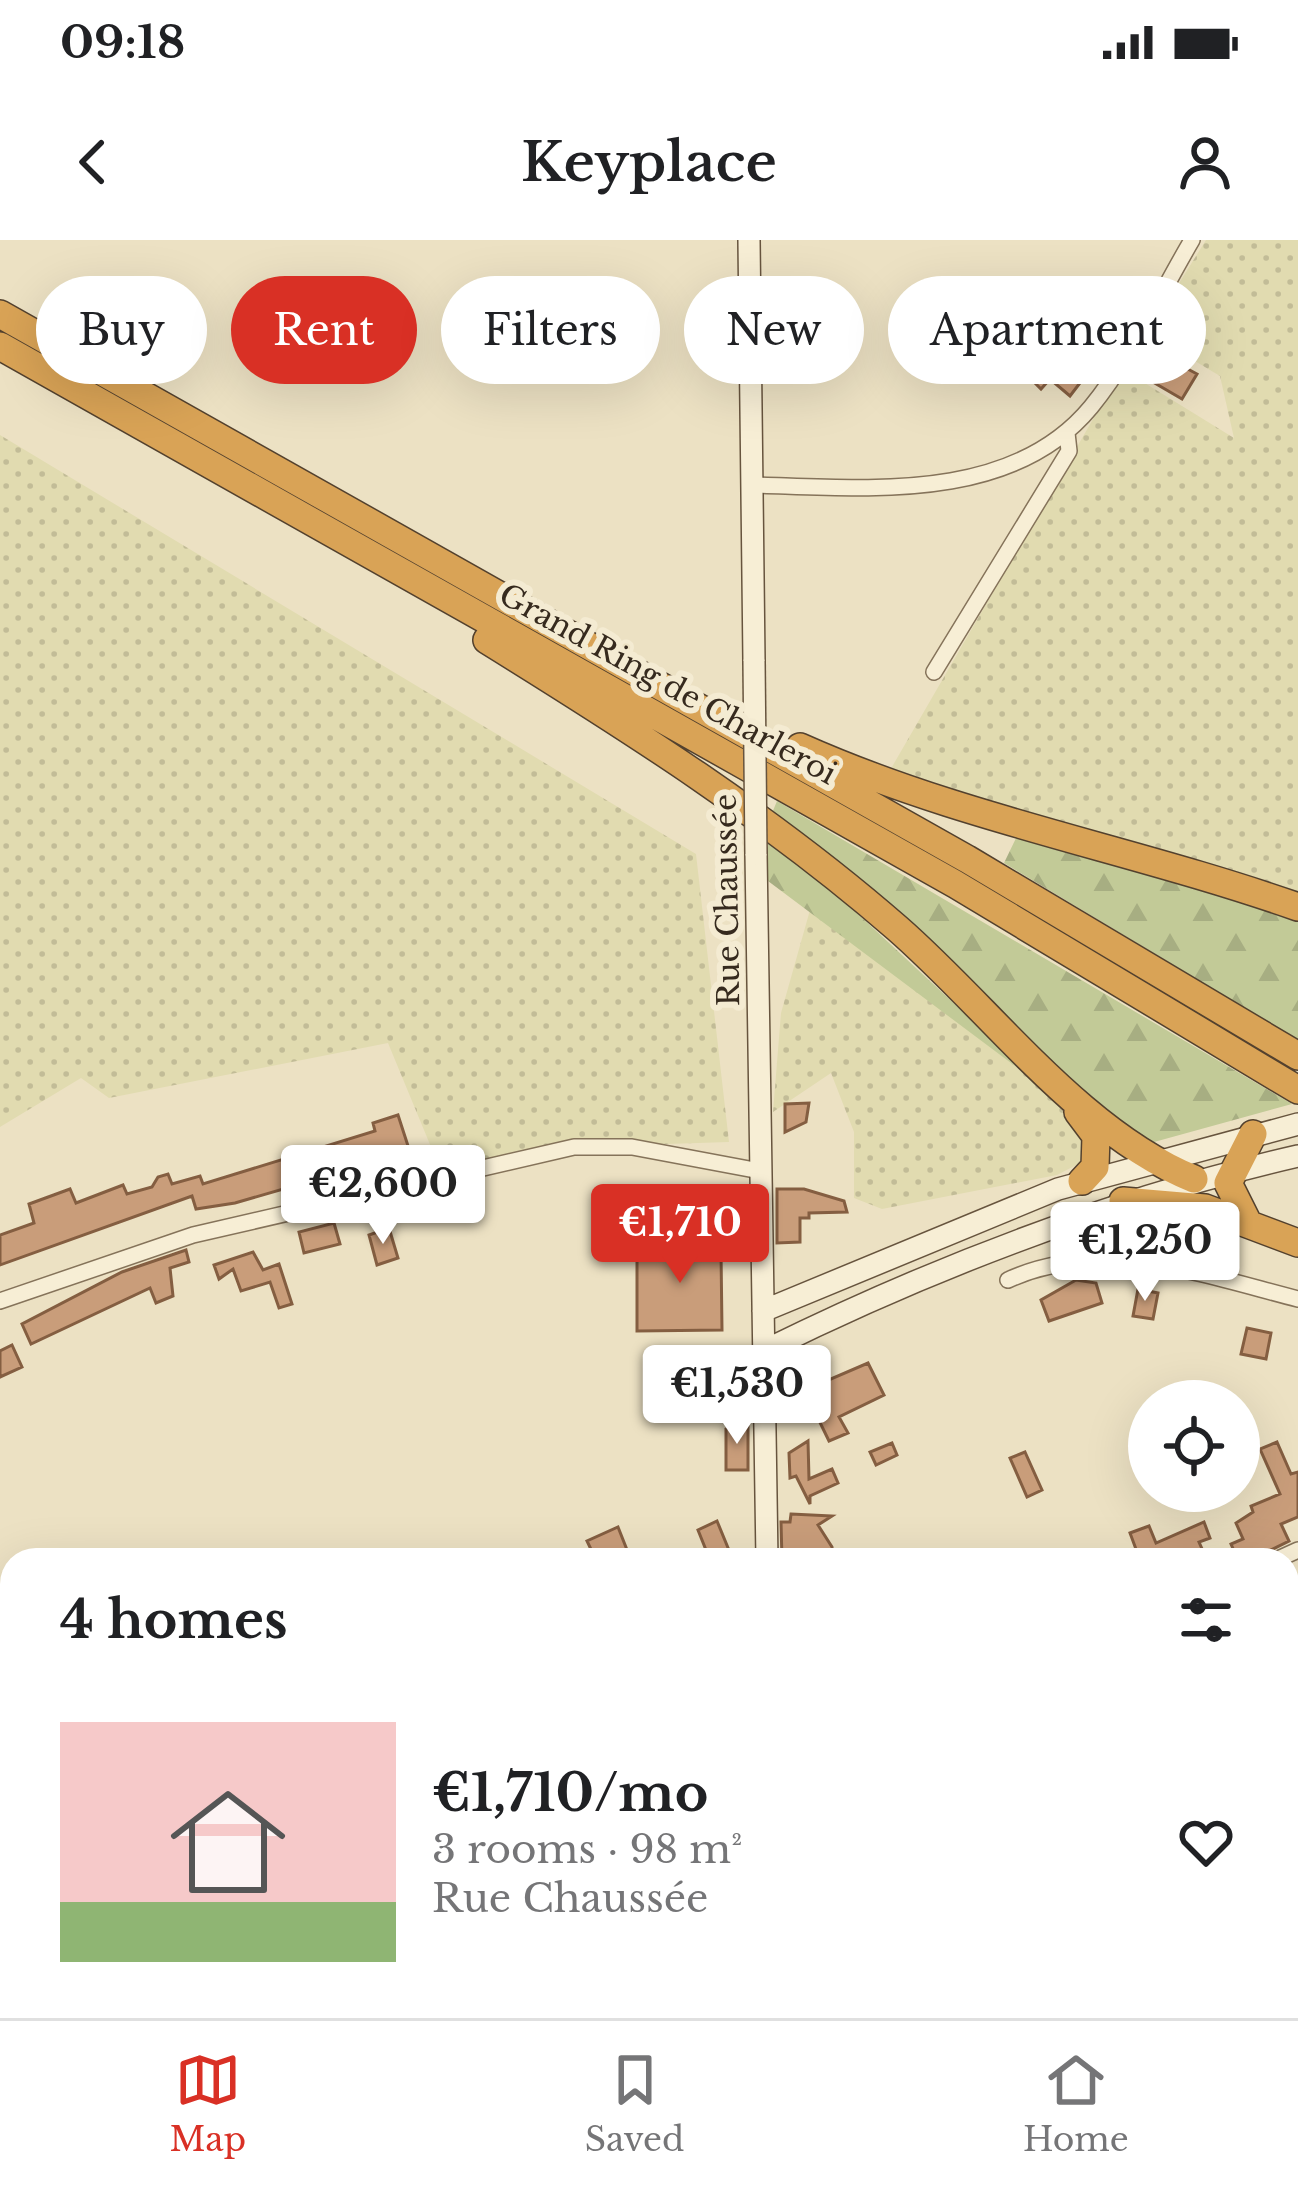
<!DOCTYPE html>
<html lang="en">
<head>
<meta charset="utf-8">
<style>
  :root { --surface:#fff; --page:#f6f6f6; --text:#202124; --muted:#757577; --line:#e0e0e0; --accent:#d93025 }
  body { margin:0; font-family:"Libre Baskerville",serif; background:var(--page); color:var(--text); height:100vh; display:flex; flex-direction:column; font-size:45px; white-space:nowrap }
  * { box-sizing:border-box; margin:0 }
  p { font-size:39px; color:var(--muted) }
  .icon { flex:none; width:66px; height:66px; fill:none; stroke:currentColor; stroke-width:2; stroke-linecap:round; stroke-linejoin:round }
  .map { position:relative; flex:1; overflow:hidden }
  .panel { position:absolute; left:0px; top:1308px; width:1299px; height:471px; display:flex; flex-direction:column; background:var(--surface); border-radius:36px 36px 0 0; box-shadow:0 12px 48px #0002 }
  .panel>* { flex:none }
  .banner { position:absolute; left:36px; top:36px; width:1227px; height:108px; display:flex; gap:24px }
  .buttons { position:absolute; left:1128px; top:1140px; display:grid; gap:24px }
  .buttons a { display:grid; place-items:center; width:132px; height:132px; border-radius:50%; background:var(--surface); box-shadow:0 12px 48px #0002; font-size:60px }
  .price { position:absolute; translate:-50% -102px; padding:0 27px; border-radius:12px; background:#fff; color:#222; font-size:39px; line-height:78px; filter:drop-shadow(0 3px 6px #0008) }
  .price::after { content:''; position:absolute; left:50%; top:72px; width:36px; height:27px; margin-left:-18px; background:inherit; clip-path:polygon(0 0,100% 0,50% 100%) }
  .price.active { background:var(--accent); color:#fff }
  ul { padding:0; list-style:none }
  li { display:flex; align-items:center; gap:36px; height:300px; padding:0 60px }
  li span { display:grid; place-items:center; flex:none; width:336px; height:240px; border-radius:0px; color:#555 }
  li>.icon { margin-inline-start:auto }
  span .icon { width:144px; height:144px; fill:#fffc; stroke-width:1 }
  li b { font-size:51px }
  h2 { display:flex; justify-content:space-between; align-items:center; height:144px; padding:0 60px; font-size:51px }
  .pill { padding:0 42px; border-radius:54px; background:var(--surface); box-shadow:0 12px 48px #0002; font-size:42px; line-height:108px }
  .pill.active { background:var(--accent); color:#fff }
  .status { display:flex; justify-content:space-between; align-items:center; height:84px; padding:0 60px; background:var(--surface); direction:ltr }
  .status svg { height:33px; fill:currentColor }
  header { display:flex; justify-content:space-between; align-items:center; height:156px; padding:0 60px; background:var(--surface); font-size:54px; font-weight:600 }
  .menu { display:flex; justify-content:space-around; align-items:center; height:168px; border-top:3px solid var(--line); background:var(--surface); font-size:33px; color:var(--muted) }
  .menu a { display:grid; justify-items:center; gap:6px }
  .menu .active { color:var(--accent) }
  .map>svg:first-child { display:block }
  .farmland { fill:url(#farmland-dots) }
  .forest { fill:url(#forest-firs) }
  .building { fill:#c99d7a; stroke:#845e41; stroke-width:3 }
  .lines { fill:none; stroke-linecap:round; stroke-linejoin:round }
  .street-casing { stroke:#85735a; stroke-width:18 }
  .secondary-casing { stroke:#67543e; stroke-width:24 }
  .highway-casing { stroke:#53412e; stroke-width:30 }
  .street { stroke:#f7eed5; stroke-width:15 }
  .secondary { stroke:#f7eed5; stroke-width:21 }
  .highway { stroke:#d9a356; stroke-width:27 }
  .rail { stroke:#362a1e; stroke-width:4.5; stroke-dasharray:21 21; stroke-linecap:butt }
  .secondary-bridge-casing { stroke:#67543e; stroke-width:24; stroke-linecap:butt }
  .secondary-bridge { stroke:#f7eed5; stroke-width:21 }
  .labels { text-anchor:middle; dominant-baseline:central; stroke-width:12; stroke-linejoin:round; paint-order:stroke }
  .street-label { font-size:30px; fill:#362a1e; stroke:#f4ebd2 }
</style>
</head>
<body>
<div class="status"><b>09:18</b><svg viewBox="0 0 49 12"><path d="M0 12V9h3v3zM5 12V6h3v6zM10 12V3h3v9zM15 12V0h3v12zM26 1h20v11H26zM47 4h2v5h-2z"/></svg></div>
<header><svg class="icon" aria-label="back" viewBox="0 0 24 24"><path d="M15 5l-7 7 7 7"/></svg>Keyplace<svg class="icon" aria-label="person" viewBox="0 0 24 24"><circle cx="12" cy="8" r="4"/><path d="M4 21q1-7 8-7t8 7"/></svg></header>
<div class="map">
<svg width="1298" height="1778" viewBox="0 0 1298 1778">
  <defs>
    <pattern id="farmland-dots" width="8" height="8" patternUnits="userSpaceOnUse" patternTransform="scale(3)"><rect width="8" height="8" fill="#e1dbb0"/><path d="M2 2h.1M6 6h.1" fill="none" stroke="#c2bc97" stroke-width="1.8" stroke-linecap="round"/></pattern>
    <pattern id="forest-firs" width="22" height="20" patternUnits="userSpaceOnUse" patternTransform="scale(3)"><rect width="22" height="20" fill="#c2ca97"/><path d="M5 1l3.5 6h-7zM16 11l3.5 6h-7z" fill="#a7ae82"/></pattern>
  </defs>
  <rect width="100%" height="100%" fill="#ece1c3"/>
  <!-- farmland -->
  <path class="farmland" d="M1206 0H1298V655L889 532 1122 129 1234 198 1220 136 1148 93Z
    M0 195 696 614 729 902 574 907 443 936 388 803 109 858 81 838 0 887Z
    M810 670 1047 850 1081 886 1086 920 1057 935 882 969 854 958V892L831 833 773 872 781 773Z"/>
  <!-- forest -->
  <path class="forest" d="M777 561 1292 864 1136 907 770 578Z
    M1018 594 1298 677V800L1004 623Z
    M768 602 844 661 1047 850 768 641Z"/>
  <!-- building -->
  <path class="building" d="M1063 50 1077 61 1093 54 1128 80 1070 156 1050 139 1041 149 1032 140 1050 121 1037 110 1045 101 1070 120 1089 95 1090 87 1056 63Z
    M1160 114 1197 134 1182 159 1146 138Z
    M809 863 806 882 785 892V864Z
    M398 875 410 912 388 919 385 911 335 934 235 963 196 969 192 956 0 1025V995L34 983 29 964 40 960 70 949 76 963 123 945 127 954 152 947 158 937 168 934 172 944 200 936 203 944 375 891 373 883Z
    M777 949H804L844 961 847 972 809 973V978H800V1002L777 1003Z
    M334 983 340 1004 304 1013 299 992Z
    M389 988 398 1018 377 1025 369 995Z
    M673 991H709V1012H721L722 1090 637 1091V1008H673Z
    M186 1010 189 1022 170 1028 173 1056 156 1063 150 1048 31 1104 22 1084 122 1032Z
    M253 1012 263 1030 279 1024 292 1064 279 1068 270 1042 241 1051 233 1029 219 1039 214 1025Z
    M1076 1040 1096 1043 1102 1063 1049 1081 1041 1060Z
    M1138 1049 1158 1053 1153 1079 1133 1076Z
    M1247 1088 1271 1093 1266 1119 1241 1114Z
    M12 1105 22 1127 0 1137V1111Z
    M868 1123 884 1155 839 1177 848 1193 829 1201 810 1162 816 1159 819 1144Z
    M748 1180V1230H726V1189Z
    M808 1201 809 1239 832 1229 838 1243 810 1256V1264L796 1236 790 1238 789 1213Z
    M1277 1202 1291 1234 1298 1232V1277L1281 1284 1289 1301 1251 1320H1238L1231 1304 1243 1299 1236 1283 1253 1272 1251 1266 1280 1254 1260 1209Z
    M892 1203 897 1215 876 1225 870 1212Z
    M1025 1212 1042 1250 1027 1257 1010 1218Z
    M791 1274 832 1276 818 1285 832 1307 833 1320H782L781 1282H790Z
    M717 1281 733 1320H710L698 1290Z
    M1204 1282 1210 1298 1199 1302 1207 1320H1140L1130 1293 1149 1286 1156 1303Z
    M618 1287 631 1320H596L587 1301Z"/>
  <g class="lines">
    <defs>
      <path id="street" d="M752 245C865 248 1011 264 1091 167 1131 118 1160 54 1192 0
        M934 432 1069 211 1067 193
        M1008 1040C1101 997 1204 1035 1298 1059
        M0 1061 193 995 574 907H632L760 931
        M1276 1320 1298 1310"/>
      <path id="secondary" d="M749 0 754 421
        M756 614 767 1320
        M763 1071 1058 949 1298 884
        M764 1111C936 1026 1111 959 1298 916
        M756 1778V1767"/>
      <path id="highway" d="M0 74 967 619 1298 816
        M0 106 955 644 1298 850
        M487 400C629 488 771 578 897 688 990 769 1080 893 1194 939
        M800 507C961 579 1133 609 1298 667
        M1078 872 1096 896 1095 927 1082 941
        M1123 961 1205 968 1298 1003
        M1246 979 1228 943 1253 894"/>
    </defs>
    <!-- street casing -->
    <use href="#street" class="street-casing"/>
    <!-- secondary casing -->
    <use href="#secondary" class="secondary-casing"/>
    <!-- highway casing -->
    <use href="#highway" class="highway-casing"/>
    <!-- street -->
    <use href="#street" class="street"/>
    <!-- secondary -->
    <use href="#secondary" class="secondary"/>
    <!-- highway -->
    <use href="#highway" class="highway"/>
    <!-- rail -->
    <path class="rail" d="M1287 1628H1298
      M0 1778 48 1767"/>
    <defs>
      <path id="secondary-bridge" d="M754 421 756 614"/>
    </defs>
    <!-- secondary-bridge casing -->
    <use href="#secondary-bridge" class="secondary-bridge-casing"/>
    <!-- secondary-bridge -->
    <use href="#secondary-bridge" class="secondary-bridge"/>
  </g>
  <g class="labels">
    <!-- street labels -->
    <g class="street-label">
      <text transform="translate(668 444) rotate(29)">Grand Ring de Charleroi</text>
      <text transform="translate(727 660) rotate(-91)">Rue Chaussée</text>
    </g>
  </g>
</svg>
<div class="buttons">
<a><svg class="icon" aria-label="locate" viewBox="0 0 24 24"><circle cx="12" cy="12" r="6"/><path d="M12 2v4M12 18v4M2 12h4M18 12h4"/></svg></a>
</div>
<b class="price" style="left:383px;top:1007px">€2,600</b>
<b class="price active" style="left:680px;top:1046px">€1,710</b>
<b class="price" style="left:1145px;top:1064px">€1,250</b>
<b class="price" style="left:737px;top:1207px">€1,530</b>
<div class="banner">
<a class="pill">Buy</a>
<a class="pill active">Rent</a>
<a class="pill">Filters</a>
<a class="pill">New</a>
<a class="pill">Apartment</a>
</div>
<section class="panel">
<h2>4 homes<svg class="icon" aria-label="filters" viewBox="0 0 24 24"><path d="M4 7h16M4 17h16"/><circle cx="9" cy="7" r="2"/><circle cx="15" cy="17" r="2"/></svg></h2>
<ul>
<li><span style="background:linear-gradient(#f6c9c9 75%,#8fb573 0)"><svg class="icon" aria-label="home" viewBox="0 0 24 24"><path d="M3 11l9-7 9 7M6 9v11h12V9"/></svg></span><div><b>€1,710/mo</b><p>3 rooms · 98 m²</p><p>Rue Chaussée</p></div><svg class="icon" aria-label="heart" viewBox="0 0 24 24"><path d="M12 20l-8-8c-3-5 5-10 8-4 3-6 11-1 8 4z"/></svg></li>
</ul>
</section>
</div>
<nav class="menu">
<a class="active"><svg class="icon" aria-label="map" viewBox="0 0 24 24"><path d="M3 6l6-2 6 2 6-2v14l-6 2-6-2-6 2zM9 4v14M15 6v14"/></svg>Map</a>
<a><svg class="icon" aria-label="saved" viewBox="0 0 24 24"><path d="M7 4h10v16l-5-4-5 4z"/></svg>Saved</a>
<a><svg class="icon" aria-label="home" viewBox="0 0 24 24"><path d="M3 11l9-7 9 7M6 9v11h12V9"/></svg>Home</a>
</nav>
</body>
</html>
